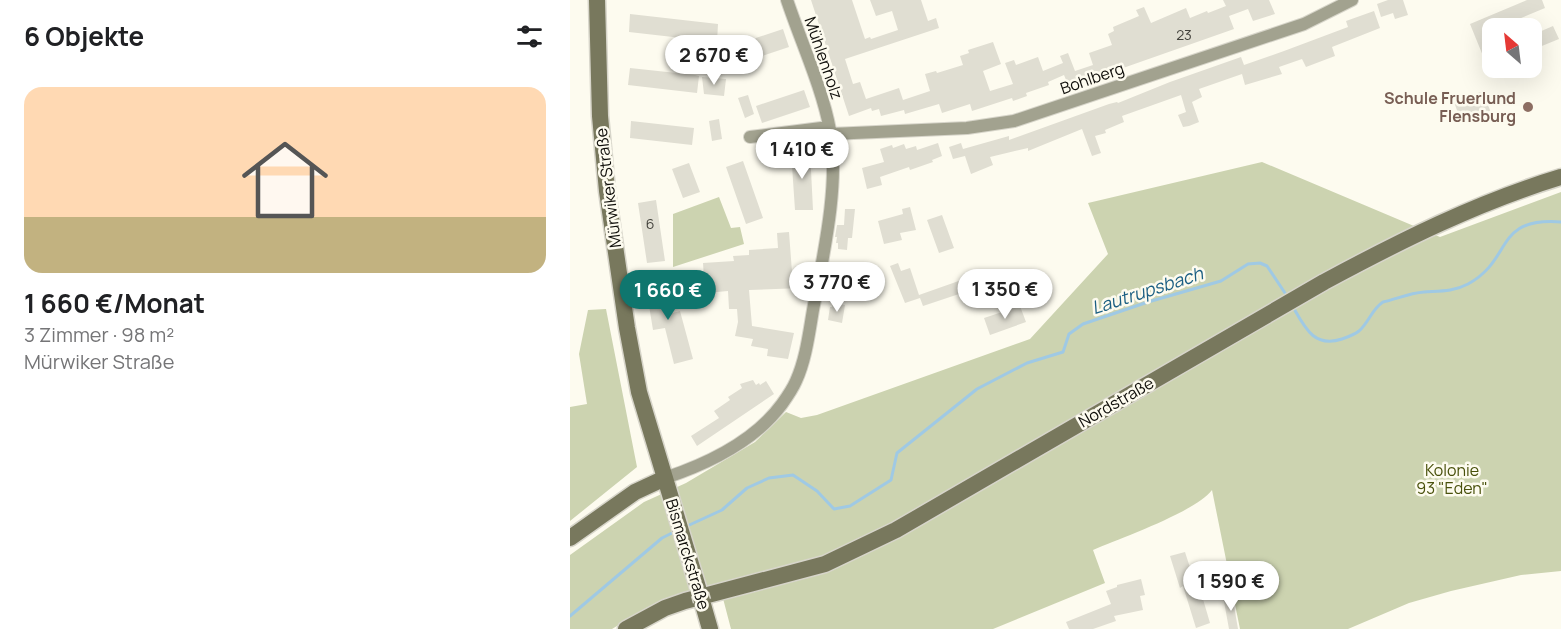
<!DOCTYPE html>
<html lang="de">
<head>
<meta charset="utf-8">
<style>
  :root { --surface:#fff; --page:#f2f2f2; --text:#202124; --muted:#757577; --line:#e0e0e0; --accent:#0f766e }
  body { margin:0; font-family:Manrope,sans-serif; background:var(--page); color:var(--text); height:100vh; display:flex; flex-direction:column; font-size:22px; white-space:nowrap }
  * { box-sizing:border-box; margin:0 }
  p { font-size:20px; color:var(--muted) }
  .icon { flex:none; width:33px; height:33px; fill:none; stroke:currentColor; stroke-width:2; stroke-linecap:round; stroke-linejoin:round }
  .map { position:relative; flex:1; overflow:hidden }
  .panel { display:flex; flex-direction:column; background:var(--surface); width:570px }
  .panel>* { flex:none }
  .needle { width:39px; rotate:332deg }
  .buttons { position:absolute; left:912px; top:18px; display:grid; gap:12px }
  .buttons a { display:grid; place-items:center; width:60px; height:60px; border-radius:12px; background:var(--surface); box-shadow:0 6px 24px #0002; font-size:30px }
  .price { position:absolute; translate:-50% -51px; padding:0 14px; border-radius:21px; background:#fff; color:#222; font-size:20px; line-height:39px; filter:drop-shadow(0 2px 3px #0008) }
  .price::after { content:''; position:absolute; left:50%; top:36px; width:18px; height:14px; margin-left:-9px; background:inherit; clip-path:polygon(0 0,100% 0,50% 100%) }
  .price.selected { background:var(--accent); color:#fff }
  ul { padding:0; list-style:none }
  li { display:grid; align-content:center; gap:12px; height:318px; padding:0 24px }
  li+li { border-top:2px solid var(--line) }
  li span { display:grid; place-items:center; height:186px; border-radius:18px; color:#555 }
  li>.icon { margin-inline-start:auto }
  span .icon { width:108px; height:108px; fill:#fffc; stroke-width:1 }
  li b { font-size:26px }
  h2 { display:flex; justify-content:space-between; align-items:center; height:72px; padding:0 24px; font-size:26px }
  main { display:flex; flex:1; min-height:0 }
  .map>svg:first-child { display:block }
  .green { fill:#ccd3b0 }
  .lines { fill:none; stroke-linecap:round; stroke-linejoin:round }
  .stream { stroke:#9fc9e4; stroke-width:3 }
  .building { fill:#e0ded2 }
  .street-casing { stroke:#d7d5ca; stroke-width:14 }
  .secondary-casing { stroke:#d7d5ca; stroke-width:19 }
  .street { stroke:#a2a28f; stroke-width:12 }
  .secondary { stroke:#78785d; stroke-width:16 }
  .secondary-bridge-casing { stroke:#d7d5ca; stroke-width:19; stroke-linecap:butt }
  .secondary-bridge { stroke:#78785d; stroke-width:16 }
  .education-dot { fill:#8d6e63; stroke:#fdfbef; stroke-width:2 }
  .labels { text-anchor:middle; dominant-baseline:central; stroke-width:5; stroke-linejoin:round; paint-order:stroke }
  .number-label { font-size:14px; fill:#43423c }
  .street-label { font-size:16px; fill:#0f0e0a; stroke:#fdfbef }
  .education-label { font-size:16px; font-weight:bold; fill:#785e54; stroke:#fdfbef; text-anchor:end }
  .park-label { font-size:16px; fill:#49510c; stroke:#fdfbef }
  .water-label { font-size:18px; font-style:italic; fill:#1a5e82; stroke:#fdfbef }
</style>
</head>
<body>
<main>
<section class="panel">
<h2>6 Objekte<svg class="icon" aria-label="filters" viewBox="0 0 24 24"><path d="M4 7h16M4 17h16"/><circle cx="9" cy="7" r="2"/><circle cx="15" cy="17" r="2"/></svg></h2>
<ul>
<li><span style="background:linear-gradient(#ffd9b3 70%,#c2b280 0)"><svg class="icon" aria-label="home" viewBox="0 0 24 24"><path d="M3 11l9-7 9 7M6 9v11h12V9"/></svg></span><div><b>1 660 €/Monat</b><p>3 Zimmer · 98 m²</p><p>Mürwiker Straße</p></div></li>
</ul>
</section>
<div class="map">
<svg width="991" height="629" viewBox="0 0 991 629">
  <rect width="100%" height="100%" fill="#fdfbef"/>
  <!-- green -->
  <path class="green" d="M692 162 870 237 991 192V571L951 575 881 591 839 603 778 629H670L642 490C625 512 551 538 523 550L535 583 423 629H161L150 587 78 607 42 629H0V555L74 502 116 483 185 442 216 412 231 418 247 415 460 339 538 254 518 203Z
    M149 197 161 228 170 227 174 244 103 267V214Z
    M36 309 67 467 0 521V407L17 404 9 354 18 310Z"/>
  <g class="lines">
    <!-- stream -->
    <path class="stream" d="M723 307C735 328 744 348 772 339 778 337 784 335 789 331 799 322 802 309 813 302 826 299 840 293 854 292 870 291 883 292 898 284 944 259 923 217 991 222
      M115 527 152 510 177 488 199 478 223 475 247 491 264 509 280 506 321 480 327 453 407 389 457 363 493 352 499 334 513 324 578 302 651 281 678 264 690 263 697 266 717 296
      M0 616 92 538 106 531"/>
  </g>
  <!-- building -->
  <path class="building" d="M241 0H282L295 39 300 37 301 39 328 30 322 11 306 16 300 0H351L358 21 366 18 369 28 275 59 283 84 290 82 296 99 329 88 333 100 360 91 355 74 366 71 367 73 393 65 390 56 399 53 398 50 423 42 431 64 413 71 420 91 443 84 435 63 444 60 446 65 468 57 473 71 493 63 490 56 498 53 505 71 523 65 519 53 542 45 538 34 544 31 543 27 569 16 566 10 574 7 581 23 616 8 620 18 637 11 638 13 656 6 653 0H699L705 14 683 21 678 9 659 16 664 29 499 87 494 75 478 82 479 85 456 93 457 96 443 101 442 98 402 111 400 104 372 113 369 104 335 114 334 110 311 116 309 109 302 111 301 108 279 116Z
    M818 0H833L838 15 825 19 823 13 811 17 807 4Z
    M957 0H972L975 8 927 28H922V78L900 24Z
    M804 11 810 28 762 47 765 56 736 67 732 59 709 67 712 74 675 85 672 74 629 89 632 97 622 102 629 122 619 126 613 127 608 115 616 112 611 95 552 116 554 122 535 130 536 133 525 136 531 153 522 156 512 129 458 151V148L420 157 423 165 401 174 395 156 383 159 379 147 391 143 393 149 439 136V140L539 104 547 102 548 103 600 82 671 57 674 65 714 51 778 27 776 21Z
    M60 14 148 24 147 42 59 32Z
    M983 26 989 39 962 50V35Z
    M213 29 219 47 171 63 165 45Z
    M60 68 125 75 129 76 127 93 58 85Z
    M132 77 156 79 154 96 134 94Z
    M234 90 240 107 192 123 186 106Z
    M913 91 921 113 892 124 884 102Z
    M178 95 184 114 175 118 168 98Z
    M149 119 152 139 142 141 139 121Z
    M61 121 124 128 122 145 60 138Z
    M368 143 372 156 362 160 363 162 340 170 339 167 310 177 312 185 297 189 292 168 314 162 310 149 322 145 323 148 334 144 336 149 346 146 347 150Z
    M240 150 243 210H225L221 151Z
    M173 161 193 218 176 224 156 167Z
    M119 163 130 192 113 198 102 169Z
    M86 200 95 261 77 263 68 203Z
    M340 207 346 230 330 233 332 240 314 244 308 221 333 214 332 209Z
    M275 209H285L282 238H278L277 250 268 249V243H266L267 237H265L267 225H274Z
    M372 215 384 248 369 253 357 220Z
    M219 232 222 272 236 271V280H232L233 288 179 290 182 326 224 333 218 359 197 356 198 349 181 346 183 339 165 336 168 322 167 309H159L158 291 135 293 133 263 164 261 163 256 179 255V250L208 248 207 233Z
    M328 263 331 271 340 268 349 295 417 271 422 283 353 306 350 298 335 303 320 266Z
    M93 278 99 314 110 311 123 359 104 364 95 328 83 330 75 281Z
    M263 303 275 305 272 323 258 320 260 307H262Z
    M450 306 456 322 420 335 414 318Z
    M183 380 186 385 189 383 190 385 196 381 204 394 127 446 121 436 149 418 144 411 160 400 158 397 172 388 170 384Z
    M615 552 625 583 628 582 640 623 626 628 613 586 610 588 600 556Z
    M571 579 575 595 570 596 573 610 544 616 546 621 523 629H499L496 622 541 604 536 591 547 587V585Z
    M662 594 668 629H659L653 596Z"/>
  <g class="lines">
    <defs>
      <path id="street" d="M261 134 397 128 444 121 734 24 782 0
        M180 137 259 127
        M95 478C137 464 185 441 212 404 217 397 223 388 226 381 236 359 239 333 243 310 253 257 270 183 260 130 252 87 231 42 217 0"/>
      <path id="secondary" d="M27 0 30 116 37 191 57 328 69 392 130 594
        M0 538 65 492 95 478
        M132 601 140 629
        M56 629 95 608 115 601 255 564 326 530 754 282C830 241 908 202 991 177"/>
    </defs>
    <!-- street casing -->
    <use href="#street" class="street-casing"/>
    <!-- secondary casing -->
    <use href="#secondary" class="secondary-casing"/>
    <!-- street -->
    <use href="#street" class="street"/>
    <!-- secondary -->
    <use href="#secondary" class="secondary"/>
    <defs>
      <path id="secondary-bridge" d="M130 594 132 601"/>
    </defs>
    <!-- secondary-bridge casing -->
    <use href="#secondary-bridge" class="secondary-bridge-casing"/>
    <!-- secondary-bridge -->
    <use href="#secondary-bridge" class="secondary-bridge"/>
  </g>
  <!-- markers -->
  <circle class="education-dot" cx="958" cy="107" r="6"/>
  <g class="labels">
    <!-- number labels -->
    <g class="number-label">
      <text x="614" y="34">23</text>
      <text x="80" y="223">6</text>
    </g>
    <!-- street labels -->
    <g class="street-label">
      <text transform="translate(254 58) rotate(71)">Mühlenholz</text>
      <text transform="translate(522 78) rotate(-19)">Bohlberg</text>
      <text transform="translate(38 188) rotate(-97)">Mürwiker Straße</text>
      <text transform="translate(546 402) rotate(-30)">Nordstraße</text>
      <text transform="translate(118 554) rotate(73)">Bismarckstraße</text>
    </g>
    <!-- education labels -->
    <g class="education-label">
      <text x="946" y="98">Schule Fruerlund<tspan x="946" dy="18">Flensburg</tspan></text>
    </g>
    <!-- park labels -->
    <g class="park-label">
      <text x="882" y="470">Kolonie<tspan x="882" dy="18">93 "Eden"</tspan></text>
    </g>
    <!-- water labels -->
    <g class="water-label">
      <text transform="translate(577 290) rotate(-18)">Lautrupsbach</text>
    </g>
  </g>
</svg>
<div class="buttons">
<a><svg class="needle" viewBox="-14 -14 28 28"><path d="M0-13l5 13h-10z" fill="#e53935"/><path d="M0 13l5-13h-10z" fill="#757577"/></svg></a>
</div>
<b class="price" style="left:144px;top:86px">2 670 €</b>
<b class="price" style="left:232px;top:180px">1 410 €</b>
<b class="price" style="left:267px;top:313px">3 770 €</b>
<b class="price" style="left:435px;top:320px">1 350 €</b>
<b class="price selected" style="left:98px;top:321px">1 660 €</b>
<b class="price" style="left:661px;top:612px">1 590 €</b>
</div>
</main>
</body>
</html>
